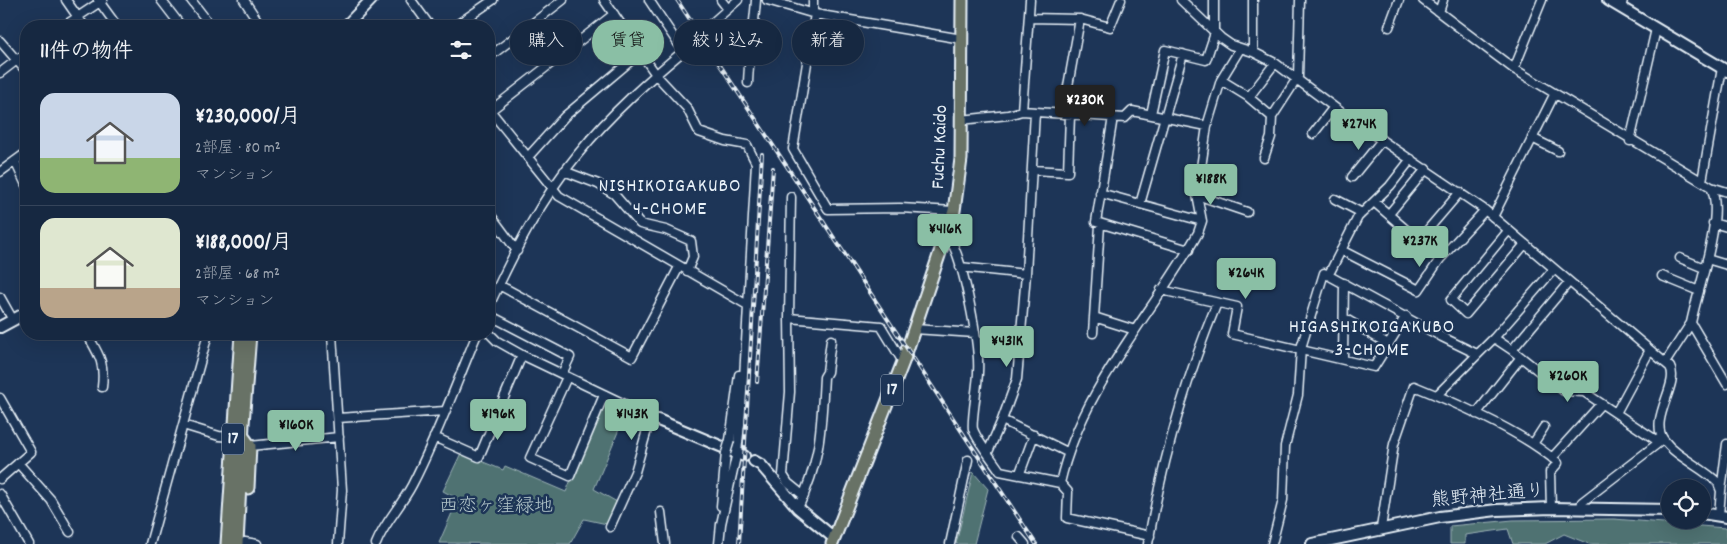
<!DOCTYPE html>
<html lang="ja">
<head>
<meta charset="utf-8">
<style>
  :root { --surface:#162841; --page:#1f3048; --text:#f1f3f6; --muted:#9ea6b1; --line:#35445a; --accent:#8abfa5 }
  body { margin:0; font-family:Dekko,"Klee One",sans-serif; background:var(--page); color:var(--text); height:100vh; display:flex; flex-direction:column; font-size:19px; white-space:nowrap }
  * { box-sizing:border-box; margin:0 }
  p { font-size:16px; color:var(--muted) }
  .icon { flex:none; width:28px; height:28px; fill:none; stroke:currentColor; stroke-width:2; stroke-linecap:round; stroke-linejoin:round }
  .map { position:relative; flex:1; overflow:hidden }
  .side { position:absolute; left:20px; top:20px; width:475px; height:320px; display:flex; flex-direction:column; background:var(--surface); border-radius:20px; box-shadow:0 5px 20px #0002,0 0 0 1px var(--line) }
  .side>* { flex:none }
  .banner { position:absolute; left:510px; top:20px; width:475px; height:45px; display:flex; gap:10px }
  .tools { position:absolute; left:1661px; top:479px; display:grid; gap:10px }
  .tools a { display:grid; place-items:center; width:50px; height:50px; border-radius:50%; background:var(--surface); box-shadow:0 5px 20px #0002,0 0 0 1px var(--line); font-size:25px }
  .price { position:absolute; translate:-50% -42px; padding:0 11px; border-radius:5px; background:var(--accent); color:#111; font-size:16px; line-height:32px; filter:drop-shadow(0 1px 2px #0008) }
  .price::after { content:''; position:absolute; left:50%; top:30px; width:15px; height:11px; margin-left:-8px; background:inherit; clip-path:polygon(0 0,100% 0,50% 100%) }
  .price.selected { background:#222; color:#fff }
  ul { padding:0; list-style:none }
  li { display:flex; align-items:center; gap:15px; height:125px; padding:0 20px }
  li+li { border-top:1px solid var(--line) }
  li span { display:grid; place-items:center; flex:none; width:140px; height:100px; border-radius:15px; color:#555 }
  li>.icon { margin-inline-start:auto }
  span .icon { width:60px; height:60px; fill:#fffc; stroke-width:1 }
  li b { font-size:21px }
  h2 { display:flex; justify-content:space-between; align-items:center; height:60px; padding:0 20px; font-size:21px }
  .chip { padding:0 18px; border-radius:22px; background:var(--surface); box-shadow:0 5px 20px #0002,0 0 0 1px var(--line); font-size:18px; line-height:45px }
  .chip.selected { background:var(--accent); color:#111 }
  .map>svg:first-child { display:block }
  .green { fill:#4f7272; stroke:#9cb2b5 }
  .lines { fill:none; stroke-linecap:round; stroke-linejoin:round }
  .street-casing { stroke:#e8f1f8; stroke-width:11 }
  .secondary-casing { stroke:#e8f1f8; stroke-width:14 }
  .primary-casing { stroke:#e8f1f8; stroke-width:15 }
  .street { stroke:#1d3557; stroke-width:8 }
  .secondary { stroke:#1d3557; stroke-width:10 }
  .primary { stroke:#687266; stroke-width:11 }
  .rail-casing { stroke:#e8f1f8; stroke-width:4 }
  .rail { stroke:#1d3557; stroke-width:2; stroke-dasharray:5.5; stroke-linecap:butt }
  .street-bridge-casing { stroke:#e8f1f8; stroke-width:11; stroke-linecap:butt }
  .street-bridge { stroke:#1d3557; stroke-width:8 }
  .labels { text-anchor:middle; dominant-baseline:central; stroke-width:5; stroke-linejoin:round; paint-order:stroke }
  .shield { fill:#1d3557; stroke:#abb9c8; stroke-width:1 }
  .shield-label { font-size:18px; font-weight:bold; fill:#e8f1f8 }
  .street-label { font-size:19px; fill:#e8f1f8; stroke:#1d3557 }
  .park-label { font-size:19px; fill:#b2c5c9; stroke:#1d3557 }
  .neighbourhood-label { font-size:20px; letter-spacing:1px; fill:#e8f1f8; stroke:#1d3557 }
</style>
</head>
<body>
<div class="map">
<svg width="1727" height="544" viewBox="0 0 1727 544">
  <rect width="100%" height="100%" fill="#1d3557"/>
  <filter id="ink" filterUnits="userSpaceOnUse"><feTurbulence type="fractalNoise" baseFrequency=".02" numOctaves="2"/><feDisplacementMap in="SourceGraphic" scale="10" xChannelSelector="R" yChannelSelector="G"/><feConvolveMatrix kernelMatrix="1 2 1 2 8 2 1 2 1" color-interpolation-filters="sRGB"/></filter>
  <g filter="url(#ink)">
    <!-- green -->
    <path class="green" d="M604 400H609L628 408 594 489 617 502 607 524 584 519 570 544 439 543 458 499 443 491 461 453 503 470 505 466 566 492Z
      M973 472 988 489 974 544H956Z
      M1614 519 1725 528 1727 529V544H1589L1564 534 1545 544H1513L1508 529 1465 535V544H1450V526L1513 520Z"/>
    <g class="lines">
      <defs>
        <path id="street" d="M66 0 84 26
          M98 0 117 26
          M161 0 181 26
          M191 0 211 26
          M244 0 261 26
          M411 0 430 26
          M604 0 657 76 687 108 699 132 725 141 747 145 756 163 743 396 737 452 721 524 719 544
          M649 0 683 51
          M721 0 728 9
          M767 0 815 14 962 39
          M1181 0 1221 38 1231 45 1253 52 1275 63 1346 116 1485 210 1670 367C1680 384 1648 420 1664 440 1677 458 1703 467 1718 483L1721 491 1719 515
          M1423 0 1514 69 1711 187C1725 216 1697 291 1691 323L1727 384
          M1621 8 1623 0
          M1439 12 1443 0
          M813 13V0
          M815 14 793 149 828 209 900 208 954 211
          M1029 18 1080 19 1110 27 1121 0
          M712 23 738 0
          M64 26 103 0
          M455 26 493 0
          M530 27 554 61
          M1389 27 1399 0
          M0 41 26 71
          M1253 52V0
          M489 57 563 0
          M1514 69 1542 0
          M0 73 26 53
          M1221 80 1247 96 1272 117 1271 137 1264 158
          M748 83C749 54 754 28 756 0
          M1249 97 1275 63
          M489 109 559 196 749 306
          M490 111 614 14
          M1022 111 1030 0
          M1063 114 1080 19
          M1151 114 1165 50 1206 60 1214 36V0
          M1113 117 1096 222 1189 250
          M1272 117 1298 77 1300 0
          M961 120 1008 115 1022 111 1125 118 1132 111 1207 126
          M1313 134 1334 107
          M1532 138 1558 151
          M1630 141 1656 29
          M528 157 565 116 640 53
          M15 161 26 185
          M1032 170 1068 172 1070 115
          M564 171 598 184 614 194 640 224 666 230 691 241 693 257 687 271
          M0 172 26 153
          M1352 177 1382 140
          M1702 181 1722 68
          M1711 187 1727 192
          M1100 193 1202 221
          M1197 195 1247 212
          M791 197 789 318 790 392 783 475 788 483 804 496
          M1335 199 1362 213
          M1374 202 1440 259
          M1140 204 1183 54
          M489 213 517 251
          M1389 214 1426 169
          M1493 217 1554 95
          M1713 223 1727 227
          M1508 231 1451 300 1466 314 1525 244
          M948 236C963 256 980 346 978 372 978 384 971 421 973 429 977 441 993 460 1000 471L1060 483 1068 492 1067 518 1150 536
          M1419 240 1460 192
          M1341 250 1419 290 1440 259 1485 210
          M1680 258 1704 268
          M1707 259 1727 265
          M960 267 1026 274 1017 379 1002 420 1067 452
          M1026 274 1035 112
          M1329 274 1358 217 1390 186 1411 159
          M1662 276 1699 291
          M499 285 632 357 679 267
          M1161 290 1237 307 1232 334 1374 367 1406 316
          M0 297 13 320
          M489 306C513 254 541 199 578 154 611 113 652 77 693 43
          M489 315 570 357 562 374
          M1094 317 1135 330
          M789 318 881 326 903 362
          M1344 318 1388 344
          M914 329 975 333
          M489 333 497 341 522 355 658 420
          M1093 333 1100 225
          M87 334C99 355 105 362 102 387
          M332 334 342 490 338 544
          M1494 338 1512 350 1564 391 1584 392 1659 442
          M1512 350 1569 282
          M1343 359 1344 283
          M1665 363 1691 323
          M567 377 530 458 570 476 604 395
          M1437 395 1494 338 1554 269
          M0 398 31 452 0 479
          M1616 413 1650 350
          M1476 414 1521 357
          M338 418 445 411
          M183 425 219 436 233 437
          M434 437 479 457 522 355
          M730 440 739 375
          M1533 444 1544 427
          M250 446 339 437
          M988 452 1002 420
          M1552 458 1601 404
          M18 463 51 500 70 532
          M1020 473 1034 435
          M1060 483C1082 387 1151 317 1198 233L1202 221 1197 195 1207 126 1221 80 1240 49
          M1721 491 1727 444
          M0 494 29 544
          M721 506 726 453
          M798 508C821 460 821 430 824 377L827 372 831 340
          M1581 508 1582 502 1661 441
          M661 512 665 544
          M610 527 635 472 651 416
          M1381 528 1394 444 1414 386C1456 403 1525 433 1558 463L1550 472 1551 508
          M1019 537 1025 544
          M245 542 257 544
          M150 544 208 334
          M376 544C384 523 401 506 412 485 437 437 456 384 477 334
          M950 544 968 460
          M1148 544C1162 462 1185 381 1217 303
          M1272 544 1283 500 1285 446 1298 395 1301 348 1324 273 1442 337 1477 354"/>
        <path id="secondary" d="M1608 0 1727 71
          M346 26 371 0
          M0 327 26 313
          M658 420 744 456
          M754 461 761 465 798 508 834 538
          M1702 513 1727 517
          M1312 544 1440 517 1497 510 1551 508 1670 510"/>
        <path id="primary" d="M242 435 250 446 248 488
          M227 544 241 334
          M237 544 243 424 250 334
          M832 544 903 362 954 211 961 159 962 0"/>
      </defs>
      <!-- street casing -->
      <use href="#street" class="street-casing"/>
      <!-- secondary casing -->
      <use href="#secondary" class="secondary-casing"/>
      <!-- primary casing -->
      <use href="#primary" class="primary-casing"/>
      <!-- street -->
      <use href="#street" class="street"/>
      <!-- secondary -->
      <use href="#secondary" class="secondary"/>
      <!-- primary -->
      <use href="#primary" class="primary"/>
      <defs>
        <path id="rail" d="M677 0 1036 544
          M757 382 773 168
          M739 544 762 154"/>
      </defs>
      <!-- rail casing -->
      <use href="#rail" class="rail-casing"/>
      <!-- rail -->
      <use href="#rail" class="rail"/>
      <defs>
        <path id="street-bridge" d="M726 453 730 440"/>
      </defs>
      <!-- street-bridge casing -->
      <use href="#street-bridge" class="street-bridge-casing"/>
      <!-- street-bridge -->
      <use href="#street-bridge" class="street-bridge"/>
    </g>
  </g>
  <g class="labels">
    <!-- shield labels -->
    <g class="shield">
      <rect x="881" y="374.5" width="22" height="31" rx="4"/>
      <rect x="222" y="423.5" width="22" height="31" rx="4"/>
    </g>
    <g class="shield-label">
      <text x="892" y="390">17</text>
      <text x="233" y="439">17</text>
    </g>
    <!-- street labels -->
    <g class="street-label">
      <text transform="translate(941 147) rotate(-88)">Fuchu Kaido</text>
      <text transform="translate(1488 497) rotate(-5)">熊野神社通り</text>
    </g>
    <!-- park labels -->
    <g class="park-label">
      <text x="496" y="507">西恋ヶ窪緑地</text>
    </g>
    <!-- neighbourhood labels -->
    <g class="neighbourhood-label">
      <text x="670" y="187">NISHIKOIGAKUBO<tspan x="670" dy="23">4-CHOME</tspan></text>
      <text x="1372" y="328">HIGASHIKOIGAKUBO<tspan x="1372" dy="23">3-CHOME</tspan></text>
    </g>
  </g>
</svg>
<div class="tools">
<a><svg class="icon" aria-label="locate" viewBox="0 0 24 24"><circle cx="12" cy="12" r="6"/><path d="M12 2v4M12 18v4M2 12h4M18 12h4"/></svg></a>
</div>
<b class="price selected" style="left:1085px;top:127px">¥230K</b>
<b class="price" style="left:1359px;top:151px">¥274K</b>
<b class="price" style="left:1211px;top:206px">¥188K</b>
<b class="price" style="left:945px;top:256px">¥416K</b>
<b class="price" style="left:1420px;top:268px">¥237K</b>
<b class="price" style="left:1246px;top:300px">¥264K</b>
<b class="price" style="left:1007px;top:368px">¥431K</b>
<b class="price" style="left:1568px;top:403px">¥260K</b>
<b class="price" style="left:498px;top:441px">¥196K</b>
<b class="price" style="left:632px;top:441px">¥143K</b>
<b class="price" style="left:296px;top:452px">¥160K</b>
<div class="banner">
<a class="chip">購入</a>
<a class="chip selected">賃貸</a>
<a class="chip">絞り込み</a>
<a class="chip">新着</a>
</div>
<section class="side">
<h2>11件の物件<svg class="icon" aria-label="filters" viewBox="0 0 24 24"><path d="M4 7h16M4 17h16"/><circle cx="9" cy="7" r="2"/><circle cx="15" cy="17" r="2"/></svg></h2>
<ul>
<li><span style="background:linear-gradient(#c9d6e8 65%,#8fb573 0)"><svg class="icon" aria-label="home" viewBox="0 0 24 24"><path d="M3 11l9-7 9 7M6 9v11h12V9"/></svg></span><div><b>¥230,000/月</b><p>2部屋 · 80 m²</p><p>マンション</p></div></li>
<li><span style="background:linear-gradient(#dfe7d0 70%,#b9a48a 0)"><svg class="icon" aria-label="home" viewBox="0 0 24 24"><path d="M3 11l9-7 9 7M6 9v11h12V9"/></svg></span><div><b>¥188,000/月</b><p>2部屋 · 68 m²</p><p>マンション</p></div></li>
</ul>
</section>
</div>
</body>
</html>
